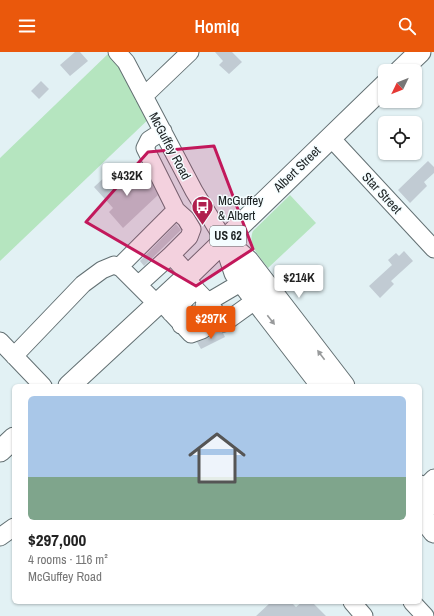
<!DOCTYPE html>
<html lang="en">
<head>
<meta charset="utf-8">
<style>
  :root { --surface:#fff; --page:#f2f2f2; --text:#222; --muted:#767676; --line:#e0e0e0; --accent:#ea580c }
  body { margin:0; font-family:"Archivo Narrow",sans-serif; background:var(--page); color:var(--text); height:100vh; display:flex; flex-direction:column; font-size:15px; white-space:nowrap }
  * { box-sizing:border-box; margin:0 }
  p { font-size:13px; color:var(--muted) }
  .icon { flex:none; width:22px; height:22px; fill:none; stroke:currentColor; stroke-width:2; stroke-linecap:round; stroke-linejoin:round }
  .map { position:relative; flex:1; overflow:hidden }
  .drawer { position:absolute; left:12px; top:332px; width:410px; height:220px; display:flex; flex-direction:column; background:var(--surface); border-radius:6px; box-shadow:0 1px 3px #0004 }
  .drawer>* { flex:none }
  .needle { width:26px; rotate:227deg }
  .fabs { position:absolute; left:378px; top:12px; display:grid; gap:8px }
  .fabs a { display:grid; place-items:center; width:44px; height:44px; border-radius:6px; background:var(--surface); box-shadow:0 1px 3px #0004; font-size:20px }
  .price { position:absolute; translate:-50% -34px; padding:0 9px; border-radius:4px; background:#fff; color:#222; font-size:13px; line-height:26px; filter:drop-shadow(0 1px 2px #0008) }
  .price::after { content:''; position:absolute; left:50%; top:24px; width:12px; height:9px; margin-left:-6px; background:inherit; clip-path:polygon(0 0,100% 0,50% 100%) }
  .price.on { background:var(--accent); color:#fff }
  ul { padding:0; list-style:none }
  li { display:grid; align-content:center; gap:8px; height:212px; padding:0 16px }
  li+li { border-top:1px solid var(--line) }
  li span { display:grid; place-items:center; height:124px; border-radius:6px; color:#555 }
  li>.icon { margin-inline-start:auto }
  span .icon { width:72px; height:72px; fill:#fffc; stroke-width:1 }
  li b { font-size:17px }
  header { display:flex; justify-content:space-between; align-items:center; height:52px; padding:0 16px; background:var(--accent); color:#fff; font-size:18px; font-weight:600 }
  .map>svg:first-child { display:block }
  .green { fill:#b5e5bf }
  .building { fill:#c1cbd3 }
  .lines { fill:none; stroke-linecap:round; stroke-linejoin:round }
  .minor-casing { stroke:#637073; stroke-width:19 }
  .major-casing { stroke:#637073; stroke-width:23 }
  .minor { stroke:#fff; stroke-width:17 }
  .major { stroke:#fff; stroke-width:21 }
  .oneway { fill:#989a9b }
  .marked { fill:#c2185b; fill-opacity:0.2; stroke:#c2185b; stroke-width:3; stroke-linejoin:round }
  .labels { text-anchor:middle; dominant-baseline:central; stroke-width:3; stroke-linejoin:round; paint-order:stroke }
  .shield { fill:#f4fdff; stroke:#5b6263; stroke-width:1 }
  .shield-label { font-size:12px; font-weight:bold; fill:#1a1f20 }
  .street-label { font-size:13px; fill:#1a1f20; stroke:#f4fdff }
  .poi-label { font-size:13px; fill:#1a1f20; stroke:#f4fdff; text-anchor:start }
</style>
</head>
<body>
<header><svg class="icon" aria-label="menu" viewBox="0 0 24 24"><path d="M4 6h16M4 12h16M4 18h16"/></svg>Homiq<svg class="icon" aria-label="search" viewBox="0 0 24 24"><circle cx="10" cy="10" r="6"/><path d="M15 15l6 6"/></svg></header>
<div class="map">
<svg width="434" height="564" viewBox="0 0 434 564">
  <rect width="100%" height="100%" fill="#e2f1f4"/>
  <!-- green -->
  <path class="green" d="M110 0 154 62 0 209V106Z
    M290 143 316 171 268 216C260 205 247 193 253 179Z"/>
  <!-- building -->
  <path class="building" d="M75 0H80L88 9 70 24 60 13Z
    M215 0H232L242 10 229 22 219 13 223 9Z
    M41 29 49 37 39 47 31 39Z
    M428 109 434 115V121L424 130 427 134 410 151 398 138Z
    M145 118 158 143 123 176 109 160 113 156 94 135 108 122 123 139Z
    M176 172 181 178 180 179 144 214 140 209Z
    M404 199 413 209 391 229 394 232 380 246 369 234 392 213 388 208 396 201 399 204Z
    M218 279 223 281 225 285 201 297 197 290 208 286Z
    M271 550H291L296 555 302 550H312L326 564H256Z"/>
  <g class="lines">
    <defs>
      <path id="minor" d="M117 0 126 10 194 139 224 188
        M144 44 190 0
        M163 79 149 88 145 96 176 158
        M330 85 434 197
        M119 215 176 158 186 167 192 177 189 185 171 203
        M185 226 208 250 204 254
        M242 230 208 250 224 271 256 248
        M138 233 171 203 189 223
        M160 249 191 282 202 278 220 265
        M171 261 196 237
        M181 273 192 263
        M0 289 43 334
        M14 304 83 232 102 218 114 213 121 216 157 252
        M423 437 434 426
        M0 485 14 475
        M352 550 364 564
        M412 550 425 564"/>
      <path id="major" d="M400 19 420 0
        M224 188 248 209 344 334
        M224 188 235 221 322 334
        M69 334 193 219 385 33
        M0 399 14 386
        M420 434 434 452
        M420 462 434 480"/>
    </defs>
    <!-- minor casing -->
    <use href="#minor" class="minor-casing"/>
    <!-- major casing -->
    <use href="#major" class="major-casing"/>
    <!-- minor -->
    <use href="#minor" class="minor"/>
    <!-- major -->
    <use href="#major" class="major"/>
  </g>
  <!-- one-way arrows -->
  <defs><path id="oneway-solid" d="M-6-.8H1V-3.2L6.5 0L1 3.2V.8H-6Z"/></defs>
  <g class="oneway">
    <use href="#oneway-solid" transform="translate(271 268) rotate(52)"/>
    <use href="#oneway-solid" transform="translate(321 303) rotate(-127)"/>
  </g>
  <!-- marked area -->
  <path class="marked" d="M214 94 253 197 196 234 86 170 148 100Z"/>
  <!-- icons -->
  <defs>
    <symbol id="bus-pin" viewBox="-11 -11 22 30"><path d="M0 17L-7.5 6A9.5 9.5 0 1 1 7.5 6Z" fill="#b01f4e" stroke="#f4fdff"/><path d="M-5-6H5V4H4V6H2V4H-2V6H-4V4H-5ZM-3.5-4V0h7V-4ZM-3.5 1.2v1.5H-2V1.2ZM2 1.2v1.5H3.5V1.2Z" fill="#fff"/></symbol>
  </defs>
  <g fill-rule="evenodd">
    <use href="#bus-pin" x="190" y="142" width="25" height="34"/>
  </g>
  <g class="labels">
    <!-- shield labels -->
    <rect class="shield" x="210" y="174" width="36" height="20" rx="3"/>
    <g class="shield-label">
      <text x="228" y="184">US 62</text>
    </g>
    <!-- street labels -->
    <g class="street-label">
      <text transform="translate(170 94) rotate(62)">McGuffey Road</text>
      <text transform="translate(297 117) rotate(-44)">Albert Street</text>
      <text transform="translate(382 141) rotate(47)">Star Street</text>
    </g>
    <!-- poi labels -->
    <g class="poi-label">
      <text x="218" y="148">McGuffey<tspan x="218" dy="15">&amp; Albert</tspan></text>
    </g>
  </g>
</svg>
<div class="fabs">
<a><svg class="needle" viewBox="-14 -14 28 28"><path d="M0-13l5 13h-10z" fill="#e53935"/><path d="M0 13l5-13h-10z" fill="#767676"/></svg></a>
<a><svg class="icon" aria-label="locate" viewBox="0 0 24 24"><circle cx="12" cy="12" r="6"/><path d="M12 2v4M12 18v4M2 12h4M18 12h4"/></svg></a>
</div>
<b class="price" style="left:127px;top:145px">$432K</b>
<b class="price" style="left:299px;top:247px">$214K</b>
<b class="price on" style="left:211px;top:288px">$297K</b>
<section class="drawer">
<ul>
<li><span style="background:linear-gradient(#a9c7e8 65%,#7fa58c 0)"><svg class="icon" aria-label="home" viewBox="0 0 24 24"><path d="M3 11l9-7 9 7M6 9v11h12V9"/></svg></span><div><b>$297,000</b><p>4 rooms · 116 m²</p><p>McGuffey Road</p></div></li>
</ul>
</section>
</div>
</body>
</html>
